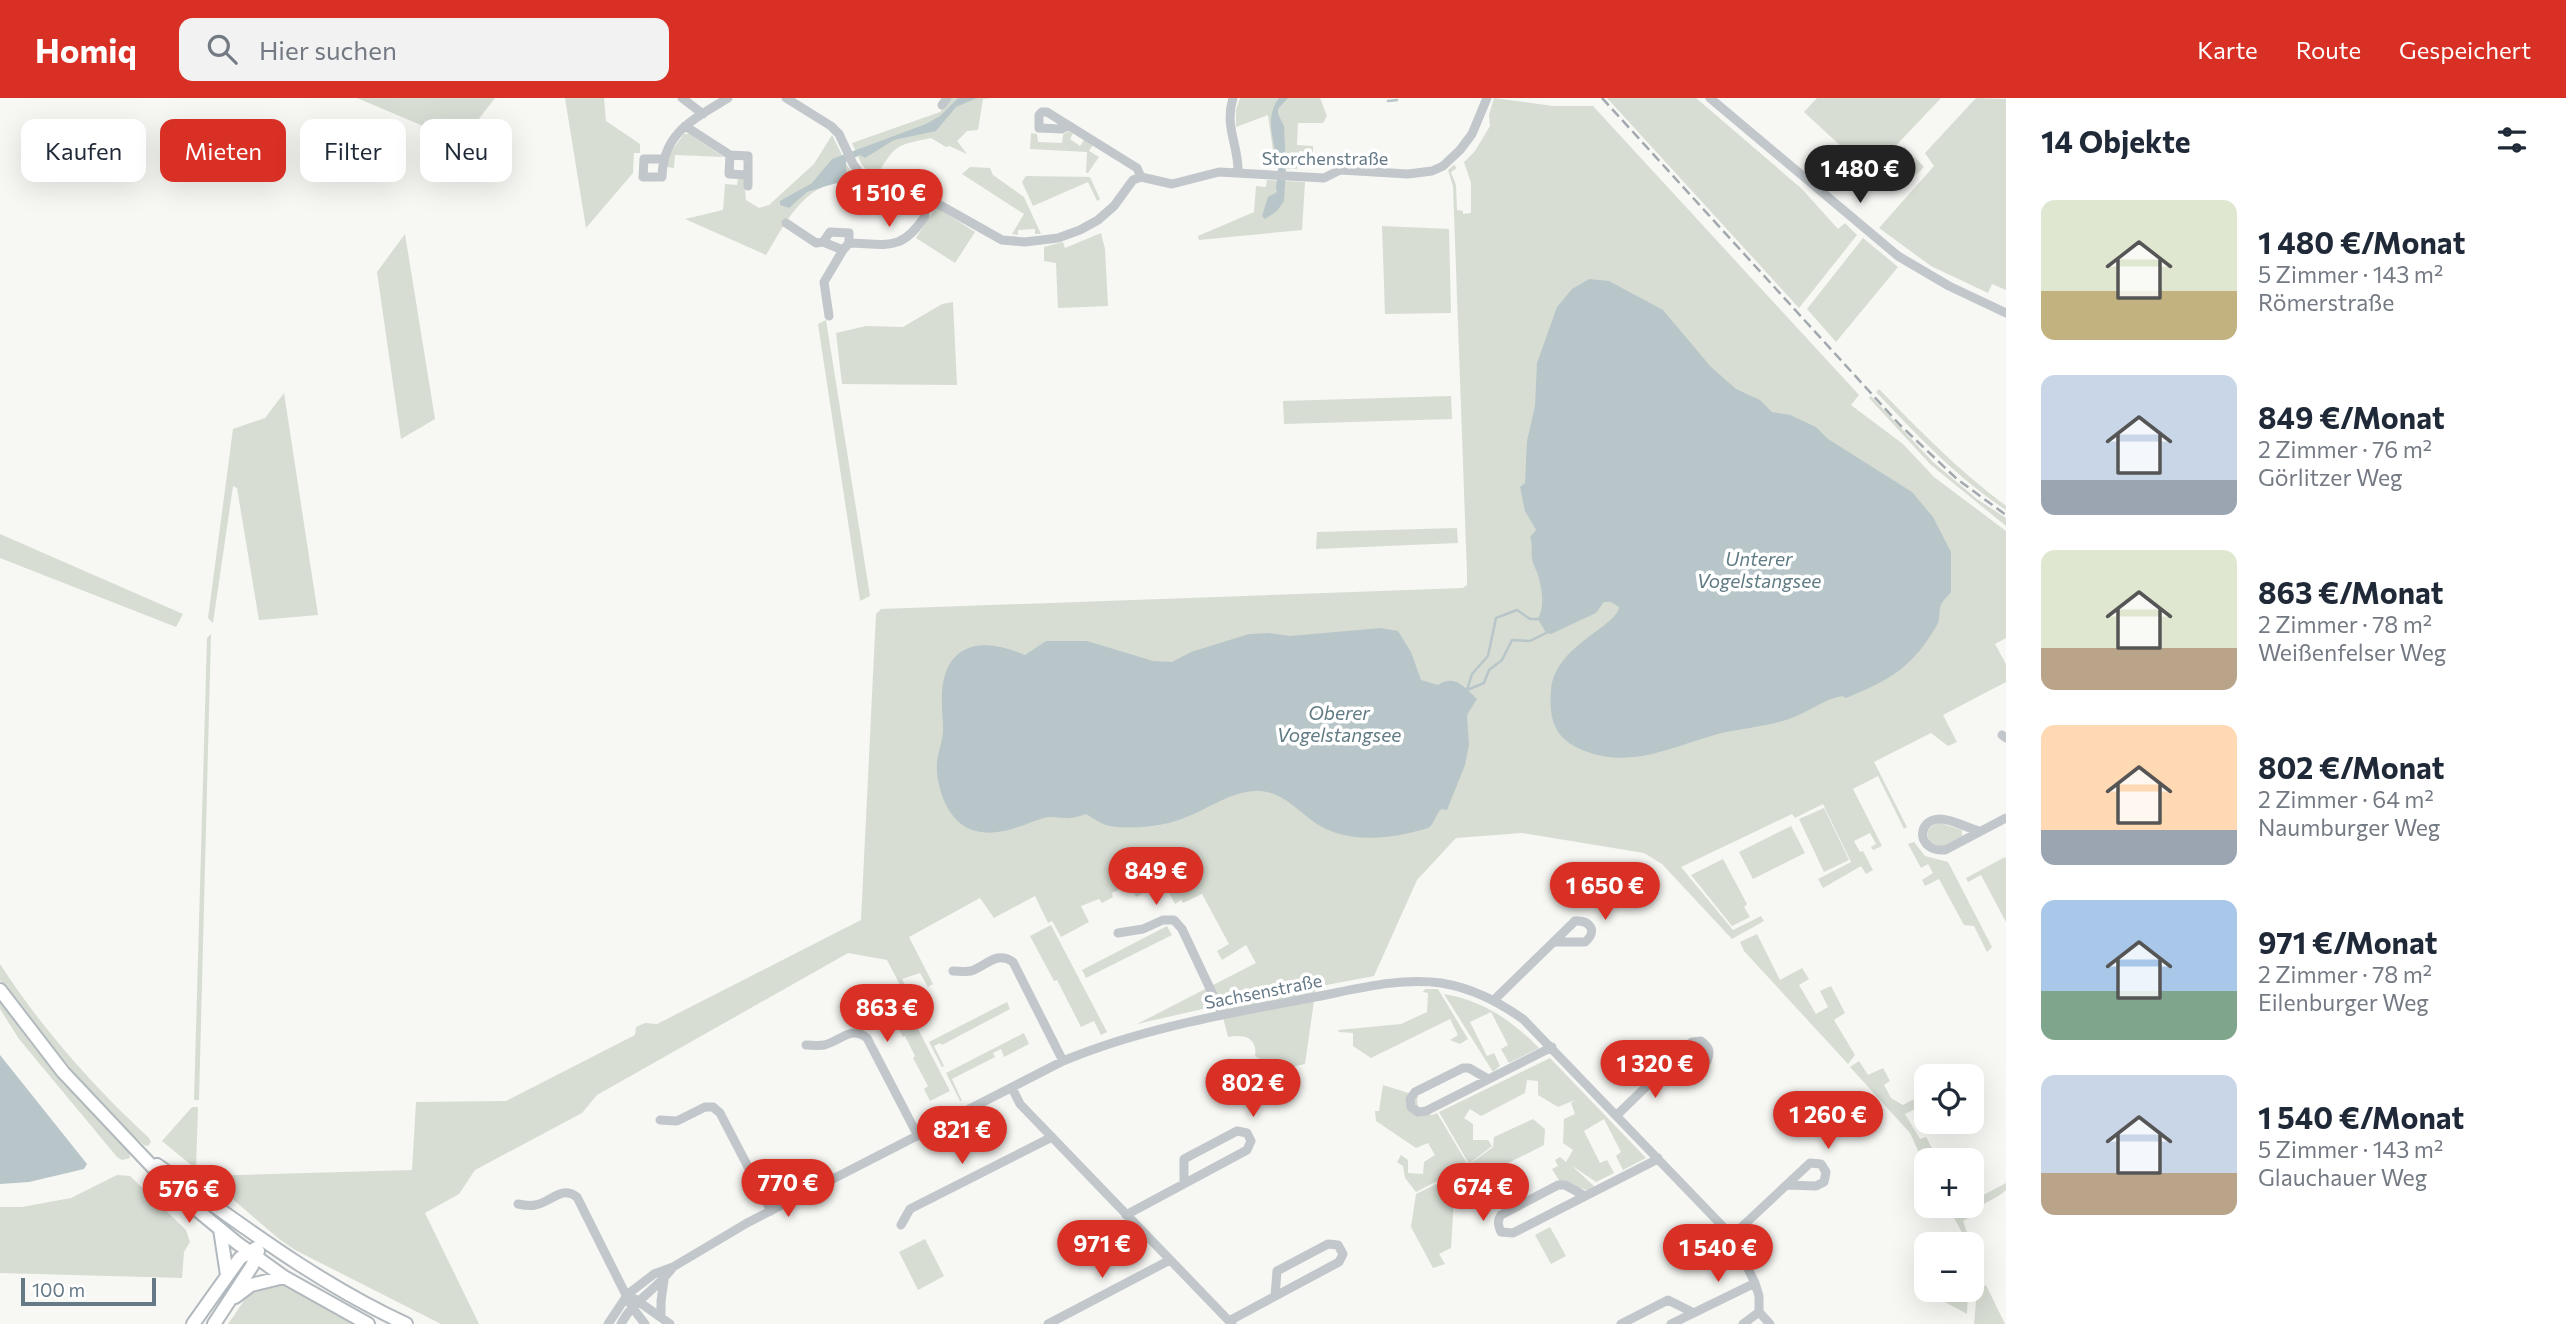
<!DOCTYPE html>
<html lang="de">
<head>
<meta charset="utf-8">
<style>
  :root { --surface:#fff; --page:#f2f2f3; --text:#1f2937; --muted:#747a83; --accent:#d93025 }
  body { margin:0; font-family:Commissioner,sans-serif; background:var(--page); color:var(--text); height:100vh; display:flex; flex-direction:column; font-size:26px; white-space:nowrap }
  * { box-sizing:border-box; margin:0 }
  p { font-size:23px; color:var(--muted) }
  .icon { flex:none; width:38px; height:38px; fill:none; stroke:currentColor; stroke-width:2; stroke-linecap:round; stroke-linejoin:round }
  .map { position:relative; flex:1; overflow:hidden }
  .drawer { display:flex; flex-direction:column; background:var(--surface); width:560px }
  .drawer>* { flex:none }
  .top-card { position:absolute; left:21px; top:21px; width:665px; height:63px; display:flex; gap:14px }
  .fabs { position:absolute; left:1914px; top:966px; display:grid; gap:14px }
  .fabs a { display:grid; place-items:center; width:70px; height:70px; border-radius:14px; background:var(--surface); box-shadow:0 7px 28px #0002; font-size:35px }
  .scale { position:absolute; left:21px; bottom:18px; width:135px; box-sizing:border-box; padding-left:7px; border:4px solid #657987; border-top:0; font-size:19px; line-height:24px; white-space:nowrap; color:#657987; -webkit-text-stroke:5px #fff; paint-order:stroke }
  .price { position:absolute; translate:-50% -60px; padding:0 16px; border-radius:24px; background:var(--accent); color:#fff; font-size:23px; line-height:46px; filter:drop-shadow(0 2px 4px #0008) }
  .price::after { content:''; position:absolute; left:50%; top:42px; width:21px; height:16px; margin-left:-10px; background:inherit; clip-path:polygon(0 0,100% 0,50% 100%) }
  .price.on { background:#222; color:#fff }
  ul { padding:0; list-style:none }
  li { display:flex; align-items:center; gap:21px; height:175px; padding:0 35px }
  li span { display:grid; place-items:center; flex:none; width:196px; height:140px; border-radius:14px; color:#555 }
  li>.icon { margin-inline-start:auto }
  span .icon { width:84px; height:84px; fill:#fffc; stroke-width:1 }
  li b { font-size:30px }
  h2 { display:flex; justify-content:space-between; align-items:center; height:84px; padding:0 35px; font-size:30px }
  .tag { padding:0 24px; border-radius:14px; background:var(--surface); box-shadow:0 7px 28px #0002; font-size:24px; line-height:63px }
  .tag.on { background:var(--accent); color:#fff }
  header { display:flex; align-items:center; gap:42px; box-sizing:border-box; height:98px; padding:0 35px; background:var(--accent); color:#fff }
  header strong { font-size:33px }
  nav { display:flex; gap:38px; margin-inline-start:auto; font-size:24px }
  .search { width:490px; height:63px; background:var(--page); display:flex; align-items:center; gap:18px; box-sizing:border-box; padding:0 24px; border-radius:14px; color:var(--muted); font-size:26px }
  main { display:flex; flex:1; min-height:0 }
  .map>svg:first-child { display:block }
  .green { fill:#d7ddd3 }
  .water { fill:#b8c6c9 }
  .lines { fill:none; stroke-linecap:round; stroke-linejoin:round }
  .stream { stroke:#b8c6c9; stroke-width:2.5 }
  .secondary-casing { stroke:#b2b9be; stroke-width:16 }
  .street { stroke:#c2c7cb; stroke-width:9 }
  .secondary { stroke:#fff; stroke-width:12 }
  .rail { stroke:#a1a9af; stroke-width:2.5; stroke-dasharray:10 5; stroke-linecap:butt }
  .labels { text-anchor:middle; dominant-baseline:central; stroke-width:7; stroke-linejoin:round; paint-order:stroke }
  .street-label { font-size:18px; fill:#657987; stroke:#fff }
  .water-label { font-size:19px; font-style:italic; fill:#607b83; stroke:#fff }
</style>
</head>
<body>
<header>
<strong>Homiq</strong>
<div class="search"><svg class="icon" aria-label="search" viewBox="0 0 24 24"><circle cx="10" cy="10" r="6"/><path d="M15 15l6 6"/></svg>Hier suchen</div>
<nav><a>Karte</a><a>Route</a><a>Gespeichert</a></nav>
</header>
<main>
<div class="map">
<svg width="2006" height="1226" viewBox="0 0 2006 1226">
  <rect width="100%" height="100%" fill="#f7f7f4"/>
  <!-- green -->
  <path class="green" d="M357 0H495L461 44Z
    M565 0H604L606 23 640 46V55H634L633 75 586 130Z
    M951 0H992L983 1 978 32 967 33 957 43 967 56 949 48 946 49 931 40C899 47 896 45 879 74L876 71 871 77 862 67 852 45 940 14Z
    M1240 0H1320L1327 18 1323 25H1298L1297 47 1313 48V54L1299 53 1297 71 1273 70 1275 67 1268 17 1236 29V12Z
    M1494 0 1553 8H1593L1859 297 1851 307 1903 346 1934 379 2006 433V540L1995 546 2006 566V584L1943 617 1957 644 1948 648 1931 635 1874 664 1907 729 1904 731 1878 678 1853 691 1882 748 1873 752 1871 749 1876 746 1870 735 1854 743 1860 754 1863 753 1873 772 1866 776 1861 768 1823 790 1818 781 1851 764 1823 706 1795 720 1792 716 1681 769 1733 832 1761 818 1764 823 1732 841 1662 766 1644 755 1522 735 1456 740 1417 782 1374 878 1316 889 1305 966 1291 969 1283 975 1255 958C1258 939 1243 936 1228 939L1220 907 1137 926 1256 865 1246 847 1222 862 1217 853 1229 846 1202 796 1183 805 1181 802 1175 806 1164 785 1136 799 1129 786 1112 795 1113 799 1102 805 1099 801 1081 808 1089 824 1061 839 1052 823 1048 825 1035 798 994 820 980 800 909 839 933 886 928 889 920 875 902 881 914 906 911 908 887 862 848 855 597 997 582 1015 475 1072 459 1096 425 1115 479 1226H441L295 1152 279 1141 206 1078 412 1072 416 1004 506 1003 635 937 636 929 645 925 657 926 861 822 876 516 881 511 1463 490 1467 487V476L1453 88 1448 72 1454 67 1457 70 1451 74 1456 87 1457 112 1463 113V116L1471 115V85L1464 64 1475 53 1490 28 1489 17Z
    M1607 0H1696L1802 91 1838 131 1845 125 1857 137 1799 210Z
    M1817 0H1941L1870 75 1804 14Z
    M1976 0 2006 1V192L1992 186 1988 195 1931 168 1879 130 1934 68 1925 55Z
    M1068 33 1073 35 1070 41 1080 48 1084 42 1093 47 1089 53 1099 59 1088 75H1086L1087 54 1030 51 1031 35 1037 36 1038 44 1062 45 1063 37Z
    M684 36H689L724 59 675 57 674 70 667 69V59Z
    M832 37 848 69 860 84 858 88C811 72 786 124 766 157L685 121 723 112 725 86 737 87 738 79 744 80 746 102 759 110 769 107 814 66Z
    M1904 48 1924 69 1899 93 1879 72Z
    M970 69 990 70 993 77 1024 99 1041 136H1035V131L1018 132V137L1012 136 1024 116 962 76Z
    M1026 78 1090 79 1100 101 1097 103 1088 84 1033 108 1022 84Z
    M1267 82 1305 84 1302 132 1199 142 1198 138 1254 114 1256 88 1266 89Z
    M936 109 975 134 955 165 916 140Z
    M1382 128 1449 131 1451 215 1385 216Z
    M1101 135 1105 151 1108 208 1058 210 1056 165 1044 163V149L1063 144 1065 150Z
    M405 136 435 321 401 341 377 174Z
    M1863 140 1898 169 1836 244 1807 211Z
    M953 204 957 287 842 286 836 235 866 228 903 229 942 206Z
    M826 222 870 498 860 503 818 226Z
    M1879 291C1919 332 1959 373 2006 408V412C1956 379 1917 337 1876 294Z
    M284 295 318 517 259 522 237 390 233 388 213 525 208 520 233 331 265 320Z
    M1451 298 1452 321 1284 326 1283 303Z
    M1871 298 1933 364 1977 401 2006 420V428L1931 367 1869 300Z
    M1457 430 1458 445 1316 451 1317 434Z
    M0 436 183 516 176 529 0 460Z
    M211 536 199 1002H194L207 540Z
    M1824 710 1849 762 1824 774 1799 721Z
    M1940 725 1962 732V738L1941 749 1929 744C1925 733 1929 727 1940 725Z
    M1791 728 1805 755 1753 781 1739 754Z
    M1914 744 1925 758 1948 764 1992 849 1987 854 1974 828 1964 827 1939 781 1925 788 1922 782 1933 775 1928 766 1921 770 1908 746Z
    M2005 759 2006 761V824L1981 777 1968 784 1966 780Z
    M1723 761 1747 806 1744 809 1750 819 1732 828 1691 777Z
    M1051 827 1107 934 1101 937 1094 923 1081 929 1057 882 1054 883 1030 838Z
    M1167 828 1172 837 1086 880 1082 872Z
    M1757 836 1780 882 1802 870 1809 881 1799 887 1816 916 1828 909 1820 893 1831 888 1845 915 1834 922 1855 957 1848 966 1744 853 1740 844Z
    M0 866C42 931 93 988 149 1040L151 1044 148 1048 144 1047C89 998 42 943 0 882Z
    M1425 891H1438L1468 941 1460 946 1450 942 1458 937 1450 921 1371 960 1353 948V935L1339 934 1338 932 1401 926 1427 914 1428 895 1423 894Z
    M1444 896C1484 903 1511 922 1539 950L1509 965 1501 951 1508 947 1491 914 1470 924 1487 958 1494 955 1500 968 1493 974Z
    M0 899 58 975 129 1053 130 1060 122 1062 117 1059 19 941 0 911Z
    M904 904 950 993 930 1003 924 991 928 988 913 960 915 958 905 938 903 939 897 927 892 929 884 914Z
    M1007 904 1010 911 942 947 940 945 934 948 944 968 942 969 929 944Z
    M1024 935 1029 946 1004 959 1001 951 993 955 995 959 952 981 962 1003H960L946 975Z
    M1550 960 1646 1060 1623 1072 1616 1058 1621 1054 1604 1021 1584 1033 1600 1065 1607 1062 1614 1075 1596 1084 1571 1067 1594 1088 1590 1093 1560 1084 1552 1071 1558 1068 1555 1062 1560 1059 1566 1064 1573 1052 1563 1045 1564 1021 1575 1016 1571 1005 1575 1002 1558 1009 1538 997V983L1527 982 1525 995 1481 1018 1470 1011 1464 1020 1473 1026V1042H1488L1492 1048 1469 1066 1439 1014Z
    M1859 963 1868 977 1883 970 1890 983 1884 987 1891 1000 1903 1007 1912 1002H1919L1925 1014 1919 1017 1915 1011 1905 1016 1920 1041 1926 1039 1935 1056 1930 1058 1931 1062H1927V1072L1910 1035 1850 969Z
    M1383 987 1418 998C1415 1009 1421 1014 1432 1017L1437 1015 1468 1067 1416 1094 1405 1080 1403 1068 1397 1064 1401 1057 1408 1062V1075L1423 1076 1424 1064 1435 1057 1428 1045 1416 1050 1376 1023 1375 1013H1379Z
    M192 1009H198L196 1071 162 1043Z
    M1533 1021 1545 1031 1544 1047 1469 1085 1462 1072 1493 1049 1494 1039Z
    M1461 1074 1467 1086 1461 1089 1450 1082 1442 1093 1454 1102 1451 1150 1439 1156 1445 1166 1433 1170 1411 1129 1416 1096Z
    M117 1077 130 1078 186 1132 190 1144 184 1154 182 1180 0 1175V1109H22L71 1100Z
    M2006 1085V1092C1998 1100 1989 1102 1981 1108 1975 1114 1971 1119 1963 1123L1971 1146H1968L1951 1114 1963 1108H1972V1103Z
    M1550 1129 1566 1158 1551 1166 1535 1137Z
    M925 1141 944 1178 918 1192 899 1154Z
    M276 1184 285 1186 357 1226H228C247 1201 244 1193 276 1184Z
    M1986 1187 2005 1226H1974L1977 1192Z
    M1935 1192H1968L1967 1216 1928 1195Z"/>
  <!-- water -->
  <path class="water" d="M958 0H977L956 9 936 33 894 42 865 60 860 57 846 64V82L807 94 789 110 780 107V103L812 85 832 61 926 26 940 18Z
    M1279 0H1288L1278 11V16L1284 28 1286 70 1284 103 1277 113 1265 121 1262 118 1268 99 1277 94C1274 86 1279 81 1278 72 1277 48 1262 22 1279 0Z
    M1589 181 1609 183 1663 212 1711 269 1736 291 1760 302 1772 314 1790 317 1816 329 1828 341 1912 394 1933 419 1951 454V494C1948 498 1943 502 1941 507 1938 513 1941 521 1937 527 1912 570 1890 582 1846 600L1842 598C1822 602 1809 614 1789 621 1768 628 1744 630 1722 635 1671 648 1629 674 1578 650 1553 638 1549 619 1551 592 1555 547 1617 529 1619 509L1611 504H1604L1596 515 1551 536 1546 535 1538 521C1545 507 1542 492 1538 477 1536 472 1533 466 1532 461 1531 452 1533 447 1530 439L1536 432 1525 413 1520 389 1525 385 1527 343 1535 308 1537 265 1557 209 1572 191Z
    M1381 530 1398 533 1411 554 1421 582 1438 587C1455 576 1464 589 1477 601L1467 617 1469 647 1465 667 1447 712 1441 711C1435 717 1435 726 1428 730 1393 741 1346 747 1314 724 1297 712 1282 694 1259 693 1234 692 1211 709 1189 718 1167 728 1134 732 1110 728 1102 727 1093 720 1086 716 1079 718 1072 721 1065 720 1058 720 1050 718 1044 720 1021 727 1001 739 976 733 949 728 935 689 937 664 938 653 943 643 943 632 943 613 939 592 946 574 960 538 997 545 1025 557L1046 543H1087L1153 563 1172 564 1191 554 1249 536 1269 535 1290 538Z
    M0 957 87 1066 84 1071 29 1084 0 1086Z"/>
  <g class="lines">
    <!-- stream -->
    <path class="stream" d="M1388 3 1397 2
      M1467 592 1472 576 1488 558 1496 520 1517 512 1530 521H1538
      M1467 592 1484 585 1489 572 1502 562 1512 542 1530 543 1546 535"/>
    <defs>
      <path id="secondary" d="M0 892 63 974 179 1097 237 1145 284 1179 368 1226
        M157 1067C238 1124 315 1184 406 1226
        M220 1131 227 1177
        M235 1199 251 1187 284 1179
        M193 1226 240 1160 256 1150
        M214 1226 252 1168 258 1153"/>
    </defs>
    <!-- secondary casing -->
    <use href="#secondary" class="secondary-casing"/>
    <!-- street -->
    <path class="street" d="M682 0 703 16
      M786 0 831 28 839 36 853 66 863 79 899 103 912 105 931 102 1002 142 1025 144 1058 140 1080 132 1098 122 1114 108 1133 82 1141 79 1172 86 1219 74 1324 80 1340 72 1408 76 1432 73 1443 68 1460 52 1472 36 1487 0
      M1233 0C1224 30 1239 47 1238 75
      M1710 0 1898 158 1949 188 2006 215
      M942 7 947 0
      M1067 27 1062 31 1039 30V17L1042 14H1047L1137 70 1141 79
      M685 28 730 57 748 58V77L729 76 730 57
      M662 61H644L643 79H662C663 34 693 22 728 0
      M748 88V77
      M786 125 816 145 823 144
      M830 134 849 135V145L843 152 823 144Z
      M849 145C887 146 902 154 925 118L924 102
      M829 218 824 184 843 152
      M2002 637 2006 640
      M1979 733C1967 730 1952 721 1940 721 1916 721 1916 754 1945 752L2006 720
      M1118 835 1143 831 1163 822H1174L1182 831 1222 916
      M953 873C958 873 965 874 971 873 986 868 997 852 1013 864L1063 963
      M1494 902 1575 823C1590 822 1598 833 1585 844H1554
      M806 947C812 947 819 948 824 947 841 943 851 927 867 940L918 1038
      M1488 981 1469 970H1463L1415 994 1410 1001 1411 1009 1418 1014 1426 1013 1552 949
      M1012 990 1020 1006 1232 1226
      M1617 1017 1692 944 1701 943C1709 949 1711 953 1707 963L1698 967 1672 965
      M660 1022 677 1023 705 1009H713L720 1015 771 1113
      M1585 1098 1565 1087H1558L1501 1117C1497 1123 1498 1127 1501 1134L1513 1135 1652 1064 1658 1060
      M518 1106C523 1107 530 1108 535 1107 552 1104 561 1087 577 1099L632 1209 645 1226
      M1126 1117 1247 1052 1251 1043 1247 1035 1237 1033 1184 1061V1085
      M901 1127 910 1111 1052 1039
      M1732 1138 1810 1065 1821 1066 1826 1074 1824 1084 1816 1088 1787 1087
      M635 1201 670 1226
      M661 1219V1203L664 1182
      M1229 1223 1339 1164 1343 1156 1338 1147 1328 1146 1277 1173 1275 1198
      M608 1226 628 1196 654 1176 673 1169 747 1125 1063 963C1142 930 1226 916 1310 900 1353 892 1397 879 1441 885 1472 890 1497 903 1523 921L1732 1138 1755 1185 1759 1198V1214L1770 1226
      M621 1226C633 1202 658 1191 673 1169
      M1048 1226 1170 1162
      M1621 1226 1668 1202 1694 1215
      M1671 1226 1755 1185
      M1743 1226 1759 1214"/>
    <!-- secondary -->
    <use href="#secondary" class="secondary"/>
    <!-- rail -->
    <path class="rail" d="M1602 0 1900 327 1957 381 2006 417"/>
  </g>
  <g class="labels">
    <!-- street labels -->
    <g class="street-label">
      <text x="1325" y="60">Storchenstraße</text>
      <text transform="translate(1263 893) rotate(-11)">Sachsenstraße</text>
    </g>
    <!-- water labels -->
    <g class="water-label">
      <text x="1759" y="460">Unterer<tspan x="1759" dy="22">Vogelstangsee</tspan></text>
      <text x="1339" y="614">Oberer<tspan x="1339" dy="22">Vogelstangsee</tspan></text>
    </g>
  </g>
</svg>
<div class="fabs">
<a><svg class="icon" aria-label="locate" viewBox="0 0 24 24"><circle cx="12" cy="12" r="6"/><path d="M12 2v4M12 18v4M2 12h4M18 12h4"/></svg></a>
<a>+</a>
<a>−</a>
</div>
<div class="scale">100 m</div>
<b class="price on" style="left:1860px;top:107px">1 480 €</b>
<b class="price" style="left:889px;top:131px">1 510 €</b>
<b class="price" style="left:1156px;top:809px">849 €</b>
<b class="price" style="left:1605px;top:824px">1 650 €</b>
<b class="price" style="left:887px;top:946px">863 €</b>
<b class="price" style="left:1655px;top:1002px">1 320 €</b>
<b class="price" style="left:1253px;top:1021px">802 €</b>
<b class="price" style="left:1828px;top:1053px">1 260 €</b>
<b class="price" style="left:962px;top:1068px">821 €</b>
<b class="price" style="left:788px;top:1121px">770 €</b>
<b class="price" style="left:1483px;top:1125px">674 €</b>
<b class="price" style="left:189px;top:1127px">576 €</b>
<b class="price" style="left:1102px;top:1182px">971 €</b>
<b class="price" style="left:1718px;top:1186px">1 540 €</b>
<div class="top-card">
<a class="tag">Kaufen</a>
<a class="tag on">Mieten</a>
<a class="tag">Filter</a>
<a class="tag">Neu</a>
</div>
</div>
<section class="drawer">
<h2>14 Objekte<svg class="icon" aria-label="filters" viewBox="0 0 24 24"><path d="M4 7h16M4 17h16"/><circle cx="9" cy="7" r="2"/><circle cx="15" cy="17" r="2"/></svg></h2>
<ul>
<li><span style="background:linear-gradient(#dfe7d0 65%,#c2b280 0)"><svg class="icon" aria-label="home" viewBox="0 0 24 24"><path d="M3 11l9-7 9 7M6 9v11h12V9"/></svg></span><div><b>1 480 €/Monat</b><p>5 Zimmer · 143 m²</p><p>Römerstraße</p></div></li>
<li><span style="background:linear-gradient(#c9d6e8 75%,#9aa5b1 0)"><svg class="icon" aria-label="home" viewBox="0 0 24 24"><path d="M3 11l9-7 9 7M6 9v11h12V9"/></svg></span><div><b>849 €/Monat</b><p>2 Zimmer · 76 m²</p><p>Görlitzer Weg</p></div></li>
<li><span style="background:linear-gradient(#dfe7d0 70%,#b9a48a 0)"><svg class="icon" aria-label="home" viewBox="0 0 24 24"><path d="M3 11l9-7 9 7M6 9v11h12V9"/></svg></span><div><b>863 €/Monat</b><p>2 Zimmer · 78 m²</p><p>Weißenfelser Weg</p></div></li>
<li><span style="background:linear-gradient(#ffd9b3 75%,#9aa5b1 0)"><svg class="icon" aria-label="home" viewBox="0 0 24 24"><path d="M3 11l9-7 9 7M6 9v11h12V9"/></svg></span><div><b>802 €/Monat</b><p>2 Zimmer · 64 m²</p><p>Naumburger Weg</p></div></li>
<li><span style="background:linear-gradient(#a9c7e8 65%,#7fa58c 0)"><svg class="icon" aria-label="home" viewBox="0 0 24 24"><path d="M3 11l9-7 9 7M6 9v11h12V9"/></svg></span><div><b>971 €/Monat</b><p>2 Zimmer · 78 m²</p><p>Eilenburger Weg</p></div></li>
<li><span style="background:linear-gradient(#c9d6e8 70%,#b9a48a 0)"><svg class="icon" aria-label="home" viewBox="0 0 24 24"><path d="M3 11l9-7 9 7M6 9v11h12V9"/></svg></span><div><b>1 540 €/Monat</b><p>5 Zimmer · 143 m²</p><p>Glauchauer Weg</p></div></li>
</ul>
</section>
</main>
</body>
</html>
